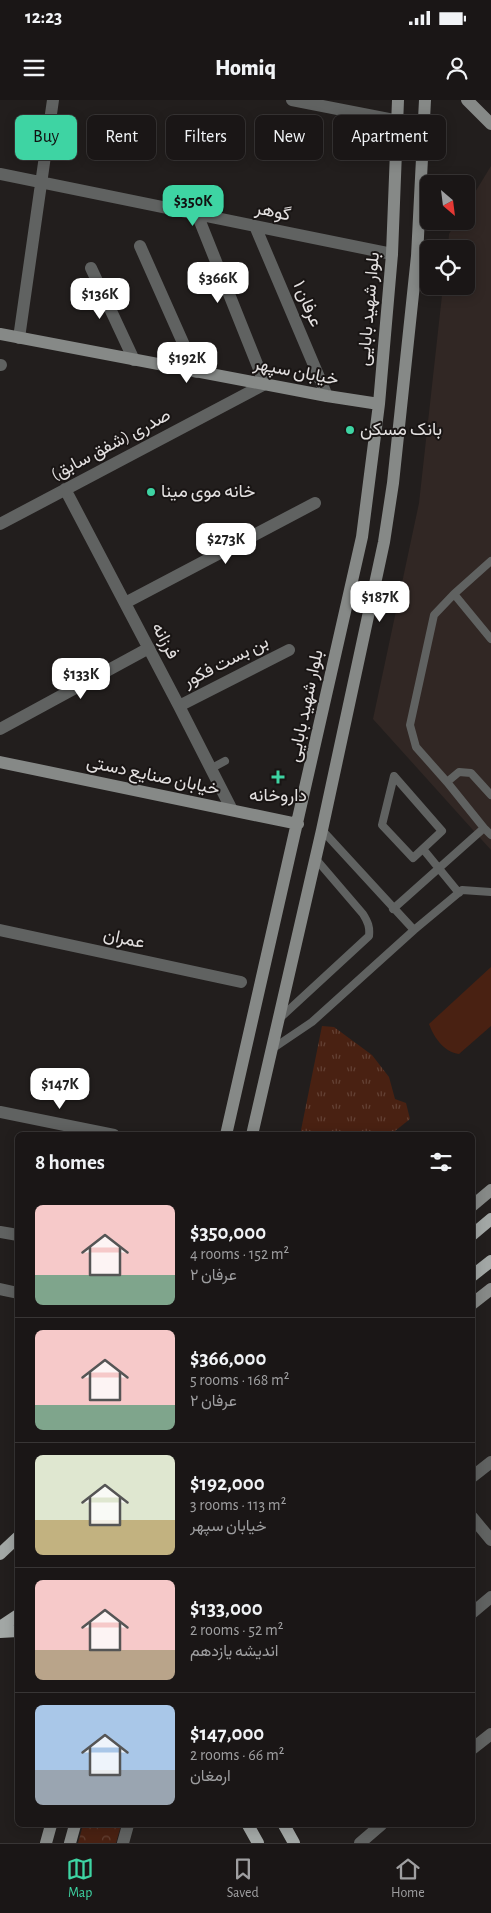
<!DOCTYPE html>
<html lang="en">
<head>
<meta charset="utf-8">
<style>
  :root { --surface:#1a1616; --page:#231f1f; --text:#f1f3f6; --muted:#9f9fa1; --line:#383535; --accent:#3ed4a3 }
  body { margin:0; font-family:"Alegreya Sans",Vazirmatn,sans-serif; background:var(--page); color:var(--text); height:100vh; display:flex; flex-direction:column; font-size:19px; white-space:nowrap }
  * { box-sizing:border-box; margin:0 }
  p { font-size:16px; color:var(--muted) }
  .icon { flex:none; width:28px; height:28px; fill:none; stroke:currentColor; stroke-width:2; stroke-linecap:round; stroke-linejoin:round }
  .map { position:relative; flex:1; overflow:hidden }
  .panel { position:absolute; left:15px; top:1032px; width:460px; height:695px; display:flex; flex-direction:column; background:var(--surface); border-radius:8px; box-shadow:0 2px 12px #0003,0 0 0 1px var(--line) }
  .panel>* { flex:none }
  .hud { position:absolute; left:15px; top:15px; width:461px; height:45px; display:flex; gap:10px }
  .needle { width:32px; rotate:152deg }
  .buttons { position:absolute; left:420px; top:75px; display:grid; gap:10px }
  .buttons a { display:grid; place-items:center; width:55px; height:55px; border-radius:8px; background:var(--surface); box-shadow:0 2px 12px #0003,0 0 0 1px var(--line); font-size:25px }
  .price { position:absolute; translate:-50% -42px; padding:0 11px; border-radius:10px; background:#fff; color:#222; font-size:16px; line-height:32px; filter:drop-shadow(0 1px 2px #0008) }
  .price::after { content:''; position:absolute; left:50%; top:30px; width:15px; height:11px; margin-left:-8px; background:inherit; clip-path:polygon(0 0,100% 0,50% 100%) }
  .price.selected { background:var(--accent); color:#111 }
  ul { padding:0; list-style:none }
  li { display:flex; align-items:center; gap:15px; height:125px; padding:0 20px }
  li+li { border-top:1px solid var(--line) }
  li span { display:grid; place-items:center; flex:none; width:140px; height:100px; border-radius:8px; color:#555 }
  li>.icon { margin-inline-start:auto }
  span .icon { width:60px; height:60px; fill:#fffc; stroke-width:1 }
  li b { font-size:21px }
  h2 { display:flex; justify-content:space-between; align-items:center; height:60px; padding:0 20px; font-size:21px }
  .pill { padding:0 18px; border-radius:8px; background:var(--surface); box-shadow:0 2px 12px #0003,0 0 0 1px var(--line); font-size:18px; line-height:45px }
  .pill.selected { background:var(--accent); color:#111 }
  .status { display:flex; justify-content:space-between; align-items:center; height:35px; padding:0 25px; background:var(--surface); direction:ltr }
  .status svg { height:14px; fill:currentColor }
  header { display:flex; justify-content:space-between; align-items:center; height:65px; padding:0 20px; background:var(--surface); font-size:22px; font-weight:800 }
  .dock { display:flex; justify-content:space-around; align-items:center; height:70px; border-top:1px solid var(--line); background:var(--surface); font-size:14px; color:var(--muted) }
  .dock a { display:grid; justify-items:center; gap:2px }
  .dock .selected { color:var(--accent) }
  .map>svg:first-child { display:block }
  .built { fill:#312724 }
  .grass { fill:url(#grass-tufts) }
  .park { fill:url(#park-crowns) }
  .pitch { fill:#492112 }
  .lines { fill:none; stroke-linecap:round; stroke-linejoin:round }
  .lane { stroke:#606261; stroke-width:8 }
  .street { stroke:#606261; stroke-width:12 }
  .secondary { stroke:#868987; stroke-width:12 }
  .primary { stroke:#a2a7a5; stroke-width:12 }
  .poi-dot { fill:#3ed4a3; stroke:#191514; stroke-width:2 }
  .labels { text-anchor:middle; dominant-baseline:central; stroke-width:4; stroke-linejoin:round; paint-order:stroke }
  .street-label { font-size:18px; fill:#e3e0e0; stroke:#191514 }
  .poi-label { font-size:18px; fill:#e3e0e0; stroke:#191514; text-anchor:start }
</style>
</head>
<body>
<div class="status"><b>12:23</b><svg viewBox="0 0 49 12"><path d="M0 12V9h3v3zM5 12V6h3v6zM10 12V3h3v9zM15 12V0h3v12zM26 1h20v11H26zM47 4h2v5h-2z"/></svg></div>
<header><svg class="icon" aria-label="menu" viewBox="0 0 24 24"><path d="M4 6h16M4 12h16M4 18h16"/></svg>Homiq<svg class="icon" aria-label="person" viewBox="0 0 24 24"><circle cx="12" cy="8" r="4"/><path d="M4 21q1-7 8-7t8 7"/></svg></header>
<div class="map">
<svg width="491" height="1743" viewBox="0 0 491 1743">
  <defs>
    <pattern id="grass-tufts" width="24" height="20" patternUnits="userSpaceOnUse" patternTransform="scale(1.25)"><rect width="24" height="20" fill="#492112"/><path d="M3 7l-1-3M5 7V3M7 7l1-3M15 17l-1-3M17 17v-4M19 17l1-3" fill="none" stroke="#634134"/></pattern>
    <pattern id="park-crowns" width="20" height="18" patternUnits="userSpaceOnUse" patternTransform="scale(1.25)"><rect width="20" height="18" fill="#492112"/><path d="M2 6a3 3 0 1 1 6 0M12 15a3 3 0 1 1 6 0" fill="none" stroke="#634134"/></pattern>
  </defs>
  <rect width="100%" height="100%" fill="#221e1d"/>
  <!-- built -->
  <path class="built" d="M491 66V750L373 619 419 403 443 186H466V149H448L449 134 457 121H466V107Z"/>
  <!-- grass -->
  <path class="grass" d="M322 926 334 927 372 955 389 977 395 999 406 1003 410 1019 390 1035H300Z"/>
  <!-- park -->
  <path class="park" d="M83 1725H121L116 1743H78Z"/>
  <!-- pitch -->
  <path class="pitch" d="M491 867V926L459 954C444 952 434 938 429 924Z"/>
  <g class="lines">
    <!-- lane -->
    <path class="lane" d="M491 461 454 494 434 515 410 625 416 647 447 682 459 672 471 673 491 695
      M454 494 491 539
      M212 668 225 661
      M394 676 442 731 413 758 382 725Z
      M447 682 484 728
      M423 749 459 793
      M393 809 484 728 491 735
      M414 830 462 790 491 792
      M279 919 369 836C370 827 368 822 363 814L315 758
      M272 949 312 922 414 830 322 730"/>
    <!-- street -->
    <path class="street" d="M292 0 399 21
      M0 74 392 154
      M255 126 327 296
      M140 146 196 272
      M91 168 134 260
      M19 238 53 0
      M0 265H1
      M65 389 179 606 232 710
      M0 424 265 284 197 114
      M125 503 315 403
      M179 606 289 550
      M0 629 149 548
      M0 830 241 882
      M0 1012 114 1035
      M0 1132 18 1135
      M0 1189 18 1193
      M472 1377 491 1362
      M472 1417 491 1440
      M472 1513 491 1497
      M472 1649 491 1634
      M123 1743 128 1725
      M360 1743 381 1725"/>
    <!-- secondary -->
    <path class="secondary" d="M467 0 491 24
      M0 234 327 296 379 304
      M0 662 298 724
      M226 1035 362 437 379 304 392 154 398 0
      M252 1035 322 730 384 442 393 383 417 156 425 0
      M472 1106 491 1090
      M472 1204 491 1189
      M46 1743 51 1725
      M70 1743 75 1725"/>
    <!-- primary -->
    <path class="primary" d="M472 1135 491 1119
      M472 1176 491 1161
      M0 1454 18 1437
      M0 1527 18 1515
      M0 1532 18 1531
      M248 1725 258 1743
      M284 1725 294 1743"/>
  </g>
  <!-- markers -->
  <g class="poi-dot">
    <circle cx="350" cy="330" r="5"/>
    <circle cx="151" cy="392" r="5"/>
    <path d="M275.5 669.5h5v5h5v5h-5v5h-5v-5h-5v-5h5z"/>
  </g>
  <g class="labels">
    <!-- street labels -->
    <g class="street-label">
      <text transform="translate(273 112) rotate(12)">گوهر</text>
      <text transform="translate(307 204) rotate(67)">عرفان ۱</text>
      <text transform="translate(369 209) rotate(-85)">بلوار شهید بابایی</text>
      <text transform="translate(296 272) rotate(11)">خیابان سپهر</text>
      <text transform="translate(111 345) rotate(-28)">صدری (شفق سابق)</text>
      <text transform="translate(165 541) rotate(62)">فرزانه</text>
      <text transform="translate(226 562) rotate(-27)">بن بست فكور</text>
      <text transform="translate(306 606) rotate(-78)">بلوار شهید بابایی</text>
      <text transform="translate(153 676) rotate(12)">خیابان صنایع دستی</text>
      <text transform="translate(124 839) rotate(12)">عمران</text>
    </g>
    <!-- poi labels -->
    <g class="poi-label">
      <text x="360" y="330">بانک مسکن</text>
      <text x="161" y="392">خانه موی مینا</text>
      <text x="278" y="696" text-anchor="middle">داروخانه</text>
    </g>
  </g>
</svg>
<div class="buttons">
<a><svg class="needle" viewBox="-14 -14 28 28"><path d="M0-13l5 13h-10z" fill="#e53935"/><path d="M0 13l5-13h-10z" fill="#9f9fa1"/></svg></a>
<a><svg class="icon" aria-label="locate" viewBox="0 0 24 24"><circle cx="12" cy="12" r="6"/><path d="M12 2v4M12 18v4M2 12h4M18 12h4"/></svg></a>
</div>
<b class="price selected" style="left:193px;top:127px">$350K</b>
<b class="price" style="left:218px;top:204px">$366K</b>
<b class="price" style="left:100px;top:220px">$136K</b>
<b class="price" style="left:187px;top:284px">$192K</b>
<b class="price" style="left:226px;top:465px">$273K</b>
<b class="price" style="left:380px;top:523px">$187K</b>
<b class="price" style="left:81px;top:600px">$133K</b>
<b class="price" style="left:60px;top:1010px">$147K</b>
<div class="hud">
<a class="pill selected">Buy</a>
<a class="pill">Rent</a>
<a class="pill">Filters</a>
<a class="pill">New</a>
<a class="pill">Apartment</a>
</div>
<section class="panel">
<h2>8 homes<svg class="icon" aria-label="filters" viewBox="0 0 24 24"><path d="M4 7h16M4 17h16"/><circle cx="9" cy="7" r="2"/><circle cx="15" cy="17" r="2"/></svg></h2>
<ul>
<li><span style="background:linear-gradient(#f6c9c9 70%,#7fa58c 0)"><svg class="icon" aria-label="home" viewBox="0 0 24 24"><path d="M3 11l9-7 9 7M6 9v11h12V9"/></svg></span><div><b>$350,000</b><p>4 rooms · 152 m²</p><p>عرفان ۲</p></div></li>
<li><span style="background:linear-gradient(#f6c9c9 75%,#7fa58c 0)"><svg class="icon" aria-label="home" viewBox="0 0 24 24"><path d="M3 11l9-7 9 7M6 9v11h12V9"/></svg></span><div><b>$366,000</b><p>5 rooms · 168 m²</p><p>عرفان ۲</p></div></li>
<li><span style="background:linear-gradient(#dfe7d0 65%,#c2b280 0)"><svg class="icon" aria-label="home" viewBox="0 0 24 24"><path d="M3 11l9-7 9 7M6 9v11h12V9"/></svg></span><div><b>$192,000</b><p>3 rooms · 113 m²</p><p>خیابان سپهر</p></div></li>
<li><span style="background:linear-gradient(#f6c9c9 70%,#b9a48a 0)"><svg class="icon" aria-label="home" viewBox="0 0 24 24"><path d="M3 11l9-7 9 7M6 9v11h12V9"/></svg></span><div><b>$133,000</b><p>2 rooms · 52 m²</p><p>اندیشه یازدهم</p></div></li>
<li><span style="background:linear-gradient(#a9c7e8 65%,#9aa5b1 0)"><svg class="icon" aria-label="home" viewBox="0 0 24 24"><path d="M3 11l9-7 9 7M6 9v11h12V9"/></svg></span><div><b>$147,000</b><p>2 rooms · 66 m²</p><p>ارمغان</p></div></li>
</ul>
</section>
</div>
<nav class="dock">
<a class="selected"><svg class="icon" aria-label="map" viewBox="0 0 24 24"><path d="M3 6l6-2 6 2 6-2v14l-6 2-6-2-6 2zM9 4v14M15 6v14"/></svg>Map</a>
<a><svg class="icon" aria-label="saved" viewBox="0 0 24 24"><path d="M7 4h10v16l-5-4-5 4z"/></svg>Saved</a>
<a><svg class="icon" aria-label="home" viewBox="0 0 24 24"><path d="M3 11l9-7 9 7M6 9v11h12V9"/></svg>Home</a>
</nav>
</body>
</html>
